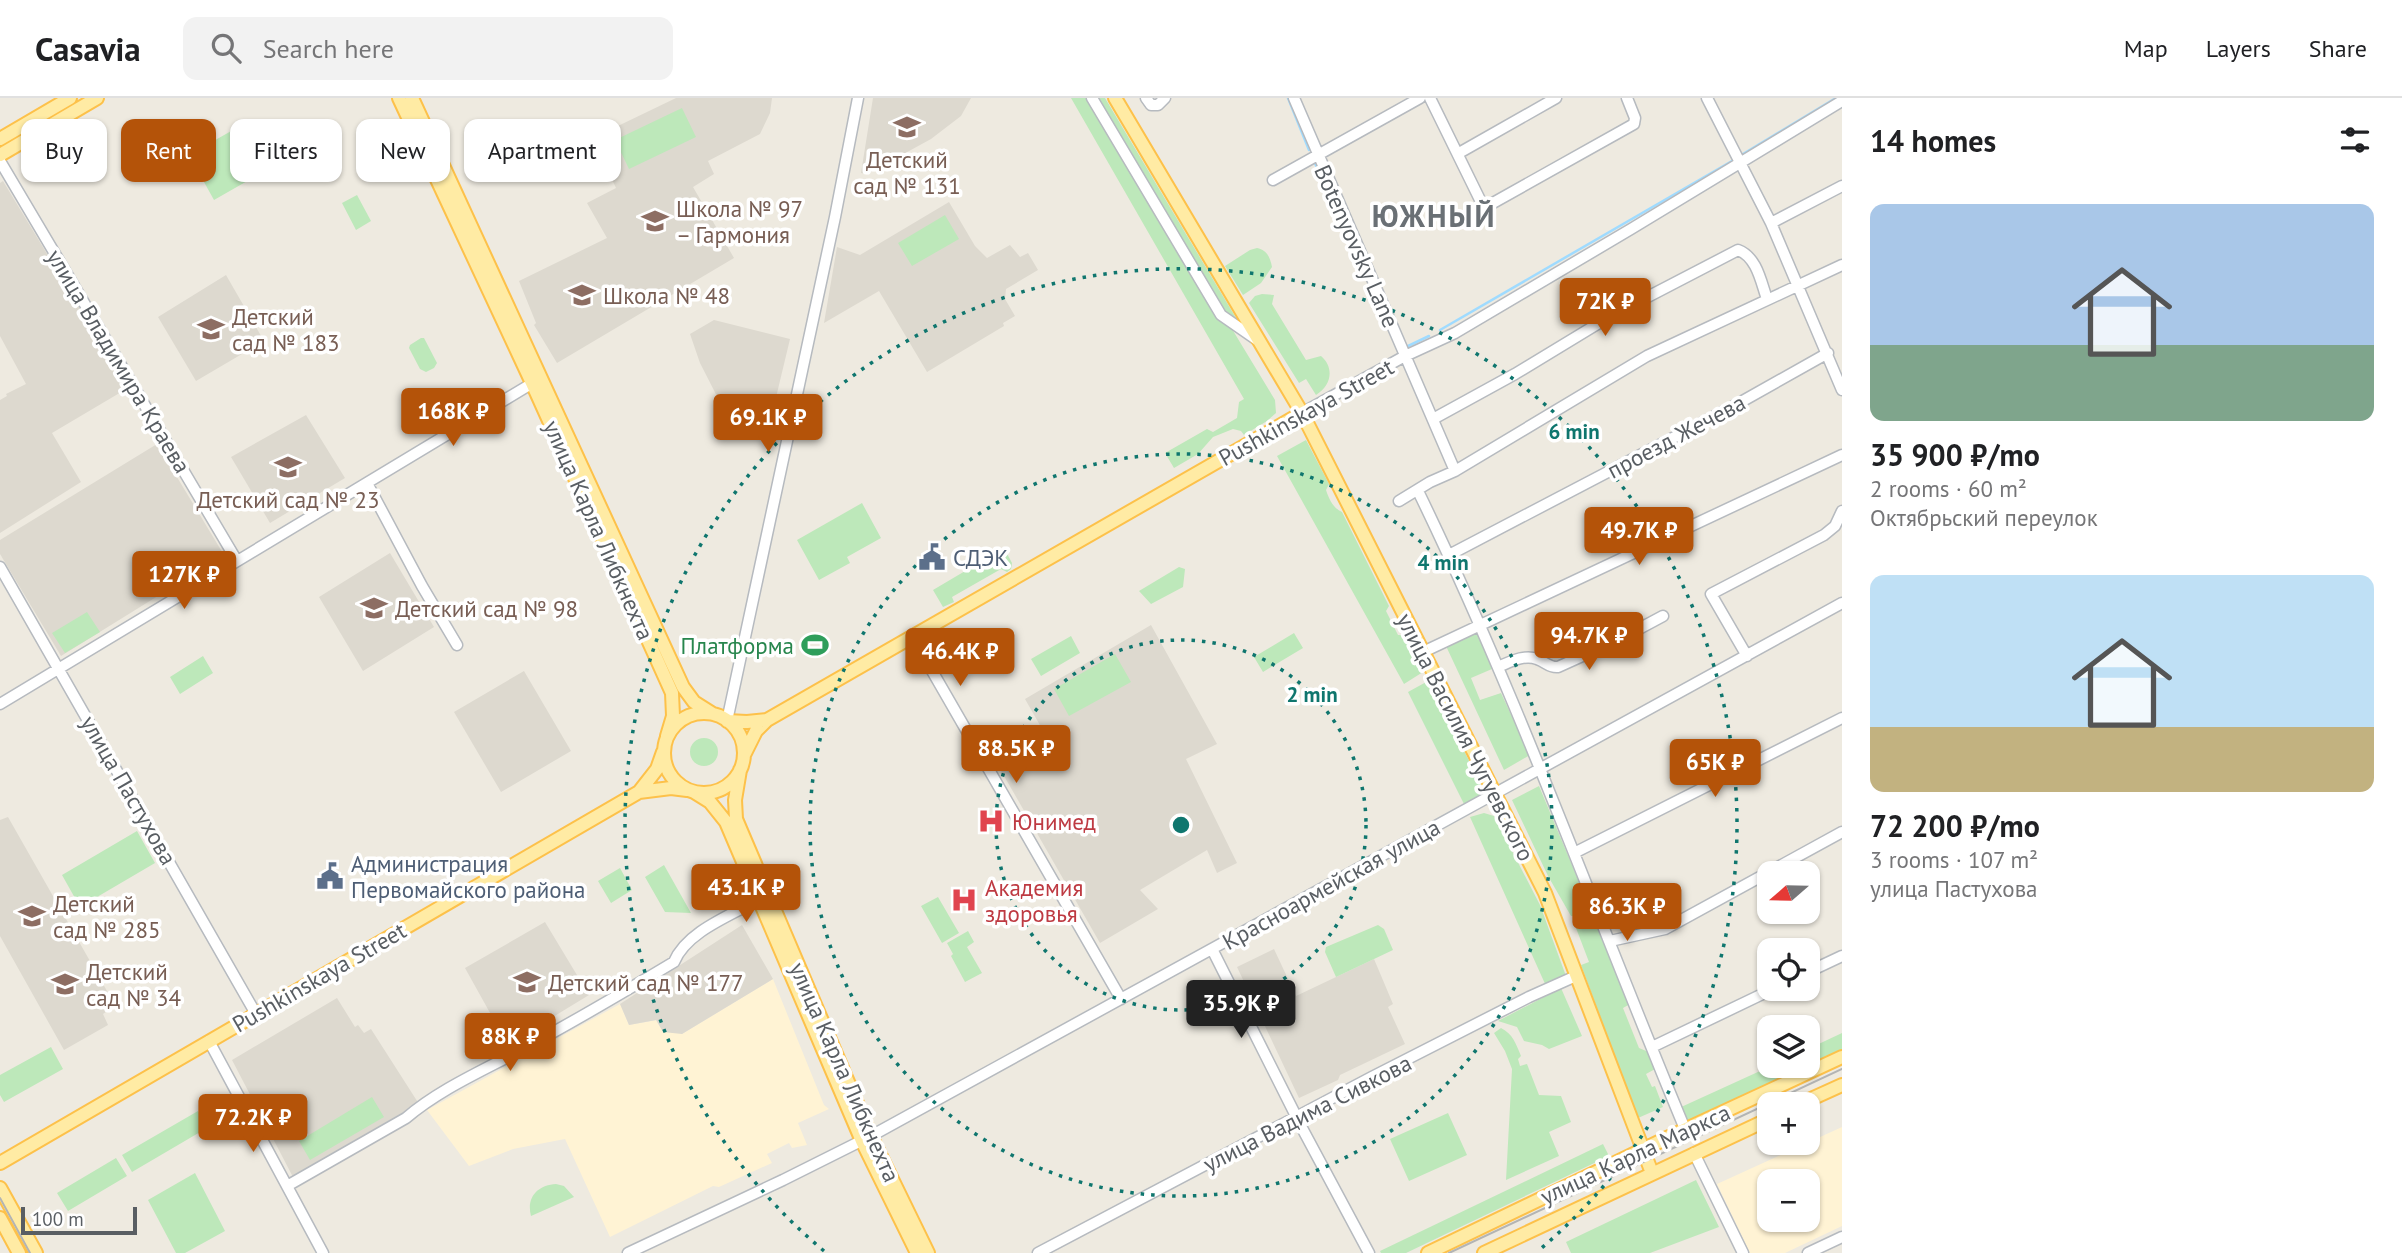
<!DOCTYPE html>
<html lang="en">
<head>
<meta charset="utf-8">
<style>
  :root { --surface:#fff; --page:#f2f2f2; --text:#202124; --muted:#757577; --line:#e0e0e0; --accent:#b45309 }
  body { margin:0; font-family:"PT Sans",sans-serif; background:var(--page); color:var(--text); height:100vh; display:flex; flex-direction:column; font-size:26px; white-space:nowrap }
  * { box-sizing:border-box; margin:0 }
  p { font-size:23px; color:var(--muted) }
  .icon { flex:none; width:38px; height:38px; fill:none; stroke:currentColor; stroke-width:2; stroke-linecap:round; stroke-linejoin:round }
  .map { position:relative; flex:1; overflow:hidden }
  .sheet { display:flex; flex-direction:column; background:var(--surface); width:560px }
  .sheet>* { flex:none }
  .guide { position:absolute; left:21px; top:21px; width:665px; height:63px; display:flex; gap:14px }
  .needle { width:46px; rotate:250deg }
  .tools { position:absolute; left:1757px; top:763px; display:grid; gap:14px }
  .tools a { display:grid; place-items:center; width:63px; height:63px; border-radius:14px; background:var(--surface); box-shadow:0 2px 5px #0004; font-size:35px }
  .scale { position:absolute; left:21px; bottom:18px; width:116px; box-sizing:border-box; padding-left:7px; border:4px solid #595e63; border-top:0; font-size:19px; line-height:24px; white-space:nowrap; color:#595e63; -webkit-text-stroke:5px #fff; paint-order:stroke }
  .price { position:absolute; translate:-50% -60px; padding:0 16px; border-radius:7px; background:var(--accent); color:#fff; font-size:23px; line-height:46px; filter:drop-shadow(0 2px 4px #0008) }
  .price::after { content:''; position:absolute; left:50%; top:42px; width:21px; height:16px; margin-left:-10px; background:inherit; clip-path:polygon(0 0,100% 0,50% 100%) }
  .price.active { background:#222; color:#fff }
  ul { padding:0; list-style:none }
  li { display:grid; align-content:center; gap:14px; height:371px; padding:0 28px }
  li span { display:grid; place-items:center; height:217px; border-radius:14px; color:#555 }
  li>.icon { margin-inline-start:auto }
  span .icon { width:126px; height:126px; fill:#fffc; stroke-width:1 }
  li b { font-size:30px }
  h2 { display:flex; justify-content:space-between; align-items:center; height:84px; padding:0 28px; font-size:30px }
  .tag { padding:0 24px; border-radius:14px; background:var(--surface); box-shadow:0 2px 5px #0004; font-size:24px; line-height:63px }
  .tag.active { background:var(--accent); color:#fff }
  header { display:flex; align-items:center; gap:42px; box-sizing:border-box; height:98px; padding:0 35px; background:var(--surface); border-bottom:2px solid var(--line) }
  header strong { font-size:33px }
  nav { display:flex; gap:38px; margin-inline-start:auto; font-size:24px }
  .search { width:490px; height:63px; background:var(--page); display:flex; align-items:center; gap:18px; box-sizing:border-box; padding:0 24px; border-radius:14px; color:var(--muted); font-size:26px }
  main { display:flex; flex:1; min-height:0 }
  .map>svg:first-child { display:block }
  .commercial { fill:#fff3d4; fill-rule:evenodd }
  .education { fill:#ddd9cf }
  .green { fill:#bde8ba }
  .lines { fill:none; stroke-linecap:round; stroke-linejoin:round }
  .stream { stroke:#9fdbff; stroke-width:2.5 }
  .minor-casing { stroke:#b6babf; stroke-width:13 }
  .major-casing { stroke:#fdc14a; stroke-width:16 }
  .minor { stroke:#fff; stroke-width:10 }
  .major { stroke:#ffeba4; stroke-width:12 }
  .tram { stroke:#b3b4b4; stroke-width:2 }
  .ring { fill:none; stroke:#0f766e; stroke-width:3.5; stroke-dasharray:3.5 7 }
  .labels { text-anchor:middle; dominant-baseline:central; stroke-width:7; stroke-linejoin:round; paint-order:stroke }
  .education-label { font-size:23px; fill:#785e54; stroke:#fff; text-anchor:start }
  .street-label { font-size:23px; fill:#595e63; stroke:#fff }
  .service-label { font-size:23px; fill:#4e5e75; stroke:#fff; text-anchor:start }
  .leisure-label { font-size:23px; fill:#27864d; stroke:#fff; text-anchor:end }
  .health-label { font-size:23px; fill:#be3a42; stroke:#fff; text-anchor:start }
  .district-label { font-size:30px; font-weight:bold; letter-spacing:2px; fill:#6a7075; stroke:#fff }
  .centre { fill:#0f766e; stroke:#fff; stroke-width:3.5 }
  .ring-label { font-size:21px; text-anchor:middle; font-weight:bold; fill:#0f766e; stroke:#fff; stroke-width:7; stroke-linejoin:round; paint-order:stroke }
</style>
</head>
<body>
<header>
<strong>Casavia</strong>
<div class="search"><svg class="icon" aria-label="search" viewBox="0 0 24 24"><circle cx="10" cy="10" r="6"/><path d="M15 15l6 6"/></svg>Search here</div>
<nav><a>Map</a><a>Layers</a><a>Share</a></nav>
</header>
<main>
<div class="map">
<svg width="1842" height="1155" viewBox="0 0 1842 1155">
  <rect width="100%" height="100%" fill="#eeeae0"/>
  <!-- commercial -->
  <path class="commercial" d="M773 881 824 1007 829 1011 798 1025 807 1047 792 1050 789 1045 767 1056 772 1065 719 1089 713 1088 610 1139 565 1041 513 1051 469 1068 427 1012 620 906 629 927 657 922 682 936Z
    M1842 1029V1128L1785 1155H1750L1717 1086ZM1769 1083H1808V1122H1769Z"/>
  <!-- education -->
  <path class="education" d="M676 0H772L770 15 760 36 708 63 714 76 693 89 734 160 557 265 534 227 536 225 519 183 607 140 587 105 616 90 593 40Z
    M873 0H971L961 18 931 41 867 76 861 75Z
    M3 83 128 290 52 335 81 384 0 435V302L7 298 6 296 26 286 0 238V85Z
    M949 104 975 148 987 160 1010 147 1020 159 1028 155 1038 172 1006 191 1005 201 1015 218 1003 225 1004 228 927 274 879 193 824 225 837 149 860 157Z
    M226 177 264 243 196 283 158 219Z
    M714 222 790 241 773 312 778 318 775 329 743 311 725 314 700 265 690 236Z
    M306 317 345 380 270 425 231 359Z
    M157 346 224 457 61 558 0 456V442Z
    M390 455 434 529 363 573 319 499Z
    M1151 527 1217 646 1186 661 1237 765 1217 775 1207 752 1140 792 1158 811 1100 845 996 664V656L1041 629 1025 601Z
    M524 573 571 653 501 694 454 614Z
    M8 719 115 907 103 916 108 927 64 952 0 838V722Z
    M545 824 589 897 512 944 499 931 465 870Z
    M742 827 773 881 682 936 663 934 656 922 629 927 620 906Z
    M1274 851 1296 898 1374 861 1393 906 1388 909 1405 946 1340 977 1338 982 1299 1000 1237 869Z
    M337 900 355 929 358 927 364 935 371 931 419 1006 294 1081 232 962Z"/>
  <!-- green -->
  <path class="green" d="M1071 0H1088L1217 218 1232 231 1275 302 1276 315 1267 323 1244 337 1241 333 1233 331 1213 339 1198 356 1174 370 1165 355 1207 331 1213 334 1237 320 1239 304 1244 301Z
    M1096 0H1105L1239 225 1225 214Z
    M682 10 696 39 629 71 615 42Z
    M247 24 272 69 214 102 189 57Z
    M514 39 527 67 509 75 496 48Z
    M357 97 371 123 356 132 342 105Z
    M945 117 959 141 912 168 898 145Z
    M1257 150C1267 152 1270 159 1272 169L1261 185 1243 197 1225 168 1250 152Z
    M1262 196 1274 197 1272 206 1306 262 1321 258C1335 270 1331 288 1316 297L1306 281 1299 285 1249 205 1255 198Z
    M421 240H424L437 265 434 270 426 274 420 271 409 250 410 247Z
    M1306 342 1329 386 1326 392C1329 401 1333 410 1342 414L1389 508 1386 513 1398 537H1404L1423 574 1404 586 1277 358Z
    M862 405 881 440 847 459 850 465 819 482 797 442Z
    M1004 450 1012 465 1011 471 1007 474 1001 471 952 499 954 504 943 509 933 492Z
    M1179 469 1185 471 1183 489 1151 506 1139 493Z
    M87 514 100 534 65 555 52 535Z
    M1477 533 1492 571 1471 580 1480 602 1501 595 1530 657 1504 672 1446 548Z
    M1294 535 1303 550 1263 574 1254 559Z
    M1071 538 1080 555 1041 578 1031 561Z
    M1115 556 1131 584 1069 618 1054 591Z
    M203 558 213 575 180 596 170 579Z
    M1428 583 1480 684 1481 696 1475 703 1465 708 1408 594Z
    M690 654a14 14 0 1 1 28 0a14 14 0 1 1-28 0Z
    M1539 688 1630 906 1623 910 1639 950 1651 955 1657 970 1646 976 1652 989 1655 988 1663 1009 1638 1020 1581 867 1589 864 1576 830 1578 829 1574 818H1571L1548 778 1512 702Z
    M1484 715 1494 718 1540 807 1566 878 1546 888 1470 719Z
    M137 733 155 765 80 809 62 777Z
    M664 767 691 815 665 814 645 779Z
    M620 770 632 792 611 805 598 783Z
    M938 799 959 835 942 845 921 808Z
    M1378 827 1384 831 1393 852 1336 879 1325 854 1326 849Z
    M968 833 974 844 967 849 982 875 965 884 951 858 953 856 947 845Z
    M1561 890 1582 938 1549 951 1542 947 1524 943 1517 929 1498 923Z
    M1501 930C1513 936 1516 946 1521 958L1518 961 1520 968 1527 966 1539 997 1561 998 1571 1024 1549 1034 1559 1058 1506 1082 1512 971 1505 953 1494 935Z
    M1842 935V953L1686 1024 1679 1010 1771 968H1808V951Z
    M51 949 63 971 4 1004 0 997V977Z
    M372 999 384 1019 310 1062 299 1043Z
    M198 1013 207 1030 132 1074 122 1057Z
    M1448 1015 1467 1057 1409 1083 1390 1041Z
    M1603 1046 1609 1058 1406 1155H1381L1380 1153Z
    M116 1060 127 1078 68 1113 57 1095Z
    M195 1075 225 1133 185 1155H176L148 1102Z
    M1696 1082 1719 1129 1650 1155H1571L1566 1144Z
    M556 1086 564 1088 574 1099 531 1118C526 1099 538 1087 556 1086Z"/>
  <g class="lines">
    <!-- stream -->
    <path class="stream" d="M1288 0 1309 52
      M1743 56 1836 0
      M1314 63 1373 194
      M1440 232 1732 63
      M1406 249 1429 238"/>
    <defs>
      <path id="minor" d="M1092 0 1221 217 1257 242
        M1146 0 1151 7H1158L1165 0
        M1294 0 1455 373
        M1430 0 1484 110 1634 26 1635 20 1627 0
        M1707 0 1771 125 1842 292
        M1459 55 1556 0
        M0 63 237 463
        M1273 82 1420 0
        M1771 125 1842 88
        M1302 315 1405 258 1455 235 1631 131 1842 3
        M1433 321 1515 276 1609 219 1738 152C1757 159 1761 184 1767 201
        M367 385 422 488 457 547
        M1418 393C1519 601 1596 818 1685 1031
        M1399 403 1430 384 1455 373 1647 258 1842 167
        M1449 457 1732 309 1828 255
        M0 469 256 916
        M912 538 1121 901
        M1423 554 1842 357
        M1747 558 1711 496 1824 437 1835 428 1842 413
        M1498 569C1510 564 1524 556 1537 561 1546 564 1549 570 1558 569L1620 541 1663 518
        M0 606 536 283
        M727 623 835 119 858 0
        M1574 755 1842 620
        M1610 843 1665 831 1842 734
        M1212 851 1302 1030 1369 1155
        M1808 874 1842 858
        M209 943 323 1155
        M1652 949 1773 891
        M1694 1055 1743 1155
        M287 1088 406 1020C440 991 482 973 521 952 573 924 624 894 674 864 687 832 735 816 763 799
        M628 1155 783 1082 871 1038 1842 505
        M1038 1155 1372 979 1529 899 1576 878
        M1808 1155 1842 1139"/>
      <path id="major" d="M399 0 532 285 672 595 673 618 667 638
        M412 0 683 589 694 604 713 616
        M1115 0 1302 315 1495 696 1545 795 1652 1075
        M0 41 70 0
        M0 57 97 0
        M664 655a40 40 0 1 1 80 0a40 40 0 1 1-80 0Z
        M727 623 747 624 767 622
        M744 657 756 633 767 622 1302 315
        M740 672 735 702 736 721 871 1038 928 1155
        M639 694 657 671 663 654
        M694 694 710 704 726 724 862 1043 917 1155
        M1800 1006 1842 987
        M0 1065 639 694 671 690 687 692
        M0 1090 36 1155
        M0 1120 19 1155
        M1428 1155 1667 1040 1842 959
        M1484 1155 1769 1021"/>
    </defs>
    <!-- minor casing -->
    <use href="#minor" class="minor-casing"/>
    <!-- major casing -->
    <use href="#major" class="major-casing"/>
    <!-- minor -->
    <use href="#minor" class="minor"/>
    <!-- major -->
    <use href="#major" class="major"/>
    <!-- tram -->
    <path class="tram" d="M0 1100 30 1155
      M1449 1155 1842 971"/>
  </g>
  <!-- distance rings -->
  <g class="ring">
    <circle cx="1181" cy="727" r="185"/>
    <circle cx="1181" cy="727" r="371"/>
    <path d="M824 1153A556 556 0 1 1 1538 1153"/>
  </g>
  <!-- icons -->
  <defs>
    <symbol id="school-bare" viewBox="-9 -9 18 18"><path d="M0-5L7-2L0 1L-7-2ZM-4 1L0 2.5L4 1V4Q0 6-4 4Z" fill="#8d6e63" stroke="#fff" stroke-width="2.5" paint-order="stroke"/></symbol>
    <symbol id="civic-bare" viewBox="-9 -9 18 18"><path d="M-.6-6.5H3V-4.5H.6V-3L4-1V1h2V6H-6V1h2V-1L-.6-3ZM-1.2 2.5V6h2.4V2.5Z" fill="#5c6f8a" stroke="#fff" stroke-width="2.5" paint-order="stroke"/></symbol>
    <symbol id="stadium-bare" viewBox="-9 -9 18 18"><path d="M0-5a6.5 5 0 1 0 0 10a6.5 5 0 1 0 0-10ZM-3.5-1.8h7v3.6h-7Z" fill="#2e9e5b" stroke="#fff" stroke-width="2.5" paint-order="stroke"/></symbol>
    <symbol id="hospital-bare" viewBox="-9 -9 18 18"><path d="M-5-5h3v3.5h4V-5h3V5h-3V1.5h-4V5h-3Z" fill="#e0444e" stroke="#fff" stroke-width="2.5" paint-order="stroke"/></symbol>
  </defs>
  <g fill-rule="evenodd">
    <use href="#school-bare" x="888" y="10" width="38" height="38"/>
    <use href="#school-bare" x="636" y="104" width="38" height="38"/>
    <use href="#school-bare" x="563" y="178" width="38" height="38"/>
    <use href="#school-bare" x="192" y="212" width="38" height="38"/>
    <use href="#school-bare" x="269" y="350" width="38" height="38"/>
    <use href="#civic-bare" x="913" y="440" width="38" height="38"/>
    <use href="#school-bare" x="355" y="491" width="38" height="38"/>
    <use href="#stadium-bare" x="796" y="528" width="38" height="38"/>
    <use href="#hospital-bare" x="972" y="704" width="38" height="38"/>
    <use href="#civic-bare" x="311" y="759" width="38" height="38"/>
    <use href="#hospital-bare" x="945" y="783" width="38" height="38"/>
    <use href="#school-bare" x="13" y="799" width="38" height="38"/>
    <use href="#school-bare" x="508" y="865" width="38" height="38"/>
    <use href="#school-bare" x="46" y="867" width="38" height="38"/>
  </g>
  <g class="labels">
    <!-- education labels -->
    <g class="education-label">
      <text x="907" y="61" text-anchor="middle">Детский<tspan x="907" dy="26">сад № 131</tspan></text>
      <text x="676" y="110">Школа № 97<tspan x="676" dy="26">– Гармония</tspan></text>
      <text x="603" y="197">Школа № 48</text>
      <text x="232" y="218">Детский<tspan x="232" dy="26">сад № 183</tspan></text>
      <text x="288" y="401" text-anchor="middle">Детский сад № 23</text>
      <text x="395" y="510">Детский сад № 98</text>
      <text x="53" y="805">Детский<tspan x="53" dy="26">сад № 285</tspan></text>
      <text x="86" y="873">Детский<tspan x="86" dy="26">сад № 34</tspan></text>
      <text x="548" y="884">Детский сад № 177</text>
    </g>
    <!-- street labels -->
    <g class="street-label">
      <text transform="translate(1357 148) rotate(66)">Botenyovsky Lane</text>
      <text transform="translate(119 263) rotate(59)">улица Владимира Краева</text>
      <text transform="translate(1306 314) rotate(-29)">Pushkinskaya Street</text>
      <text transform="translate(1676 338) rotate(-28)">проезд Жечева</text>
      <text transform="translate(599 432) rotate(66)">улица Карла Либкнехта</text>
      <text transform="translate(1466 639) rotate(63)">улица Василия Чугуевского</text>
      <text transform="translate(129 692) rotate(60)">улица Пастухова</text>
      <text transform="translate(1331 786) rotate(-29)">Красноармейская улица</text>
      <text transform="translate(319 879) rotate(-30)">Pushkinskaya Street</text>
      <text transform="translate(845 974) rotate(66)">улица Карла Либкнехта</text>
      <text transform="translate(1307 1015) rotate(-27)">улица Вадима Сивкова</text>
      <text transform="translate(1635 1056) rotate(-25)">улица Карла Маркса</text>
    </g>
    <!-- service labels -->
    <g class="service-label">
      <text x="953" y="459">СДЭК</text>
      <text x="351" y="765">Администрация<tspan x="351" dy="26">Первомайского района</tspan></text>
    </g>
    <!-- leisure labels -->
    <g class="leisure-label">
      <text x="794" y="547">Платформа</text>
    </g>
    <!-- health labels -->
    <g class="health-label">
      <text x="1012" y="723">Юнимед</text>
      <text x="985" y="789">Академия<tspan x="985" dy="26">здоровья</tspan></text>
    </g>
    <!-- district labels -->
    <g class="district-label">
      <text x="1434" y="117">ЮЖНЫЙ</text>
    </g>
  </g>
  <circle cx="1181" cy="727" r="10" class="centre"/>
  <g class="ring-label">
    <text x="1574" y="341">6 min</text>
    <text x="1443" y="472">4 min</text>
    <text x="1312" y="604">2 min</text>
  </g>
</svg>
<div class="tools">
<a><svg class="needle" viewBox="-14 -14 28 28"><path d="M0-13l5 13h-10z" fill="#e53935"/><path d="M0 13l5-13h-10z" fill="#757577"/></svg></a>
<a><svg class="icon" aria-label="locate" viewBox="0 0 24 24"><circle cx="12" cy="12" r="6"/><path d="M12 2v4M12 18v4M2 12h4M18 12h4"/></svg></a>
<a><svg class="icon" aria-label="layers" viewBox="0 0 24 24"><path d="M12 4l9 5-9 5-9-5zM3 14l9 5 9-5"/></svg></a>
<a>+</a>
<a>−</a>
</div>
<div class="scale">100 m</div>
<b class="price" style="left:1605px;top:240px">72K ₽</b>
<b class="price" style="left:453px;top:350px">168K ₽</b>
<b class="price" style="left:768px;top:356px">69.1K ₽</b>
<b class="price" style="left:1639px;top:469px">49.7K ₽</b>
<b class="price" style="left:184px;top:513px">127K ₽</b>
<b class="price" style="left:1589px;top:574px">94.7K ₽</b>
<b class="price" style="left:960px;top:590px">46.4K ₽</b>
<b class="price" style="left:1016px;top:687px">88.5K ₽</b>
<b class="price" style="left:1715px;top:701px">65K ₽</b>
<b class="price" style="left:746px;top:826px">43.1K ₽</b>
<b class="price" style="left:1627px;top:845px">86.3K ₽</b>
<b class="price active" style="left:1241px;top:942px">35.9K ₽</b>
<b class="price" style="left:510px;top:975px">88K ₽</b>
<b class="price" style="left:253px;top:1056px">72.2K ₽</b>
<div class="guide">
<a class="tag">Buy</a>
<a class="tag active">Rent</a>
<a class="tag">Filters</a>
<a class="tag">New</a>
<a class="tag">Apartment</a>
</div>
</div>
<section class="sheet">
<h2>14 homes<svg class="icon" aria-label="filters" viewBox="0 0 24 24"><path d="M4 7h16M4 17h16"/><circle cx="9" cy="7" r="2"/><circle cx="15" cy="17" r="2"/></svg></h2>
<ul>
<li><span style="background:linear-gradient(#a9c7e8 65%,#7fa58c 0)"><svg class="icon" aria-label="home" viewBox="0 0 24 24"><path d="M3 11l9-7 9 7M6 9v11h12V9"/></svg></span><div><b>35 900 ₽/mo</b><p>2 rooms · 60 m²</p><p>Октябрьский переулок</p></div></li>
<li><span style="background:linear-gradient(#bfe0f5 70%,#c2b280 0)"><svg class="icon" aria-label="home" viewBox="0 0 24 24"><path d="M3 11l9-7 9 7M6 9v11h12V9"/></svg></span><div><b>72 200 ₽/mo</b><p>3 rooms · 107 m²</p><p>улица Пастухова</p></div></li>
</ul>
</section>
</main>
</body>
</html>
